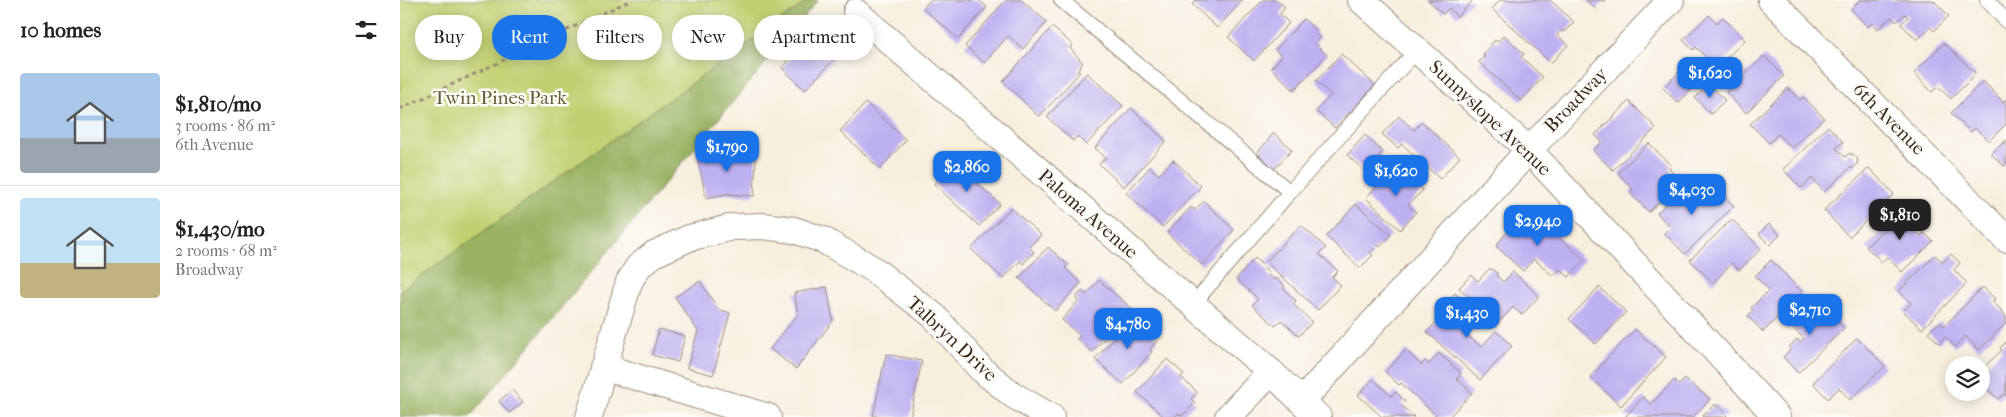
<!DOCTYPE html>
<html lang="en">
<head>
<meta charset="utf-8">
<style>
  :root { --surface:#fff; --page:#f6f6f6; --text:#222; --muted:#767676; --line:#e0e0e0; --accent:#1a73e8 }
  body { margin:0; font-family:"IM FELL French Canon",serif; background:var(--page); color:var(--text); height:100vh; display:flex; flex-direction:column; font-size:19px; white-space:nowrap }
  * { box-sizing:border-box; margin:0 }
  p { font-size:16px; color:var(--muted) }
  .icon { flex:none; width:28px; height:28px; fill:none; stroke:currentColor; stroke-width:2; stroke-linecap:round; stroke-linejoin:round }
  .map { position:relative; flex:1; overflow:hidden }
  .details { display:flex; flex-direction:column; background:var(--surface); width:400px }
  .details>* { flex:none }
  .guide { position:absolute; left:15px; top:15px; width:475px; height:45px; display:flex; gap:10px }
  .controls { position:absolute; left:1545px; top:356px; display:grid; gap:10px }
  .controls a { display:grid; place-items:center; width:45px; height:45px; border-radius:50%; background:var(--surface); box-shadow:0 2px 12px #0003; font-size:25px }
  .price { position:absolute; translate:-50% -42px; padding:0 11px; border-radius:10px; background:var(--accent); color:#fff; font-size:16px; line-height:32px; filter:drop-shadow(0 1px 2px #0008) }
  .price::after { content:''; position:absolute; left:50%; top:30px; width:15px; height:11px; margin-left:-8px; background:inherit; clip-path:polygon(0 0,100% 0,50% 100%) }
  .price.active { background:#222; color:#fff }
  ul { padding:0; list-style:none }
  li { display:flex; align-items:center; gap:15px; height:125px; padding:0 20px }
  li+li { border-top:1px solid var(--line) }
  li span { display:grid; place-items:center; flex:none; width:140px; height:100px; border-radius:5px; color:#555 }
  li>.icon { margin-inline-start:auto }
  span .icon { width:60px; height:60px; fill:#fffc; stroke-width:1 }
  li b { font-size:21px }
  h2 { display:flex; justify-content:space-between; align-items:center; height:60px; padding:0 20px; font-size:21px }
  .pill { padding:0 18px; border-radius:22px; background:var(--surface); box-shadow:0 2px 12px #0003; font-size:18px; line-height:45px }
  .pill.active { background:var(--accent); color:#fff }
  main { display:flex; flex:1; min-height:0 }
  .map>svg:first-child { display:block }
  .green { fill:#c2d071; stroke:#7e7d48 }
  .forest { fill:#99b263; stroke:#6a6e40 }
  .building { fill:#bdb0f1 }
  .lines { fill:none; stroke-linecap:round; stroke-linejoin:round }
  .lane-casing { stroke:#9a8c7e; stroke-width:16 }
  .street-casing { stroke:#9a8c7e; stroke-width:28 }
  .path { stroke:#9a8c7e; stroke-width:3; stroke-dasharray:4 4; stroke-linecap:butt }
  .lane { stroke:#fff; stroke-width:14 }
  .street { stroke:#fff; stroke-width:26 }
  .labels { text-anchor:middle; dominant-baseline:central; stroke-width:5; stroke-linejoin:round; paint-order:stroke }
  .park-label { font-size:19px; fill:#645c37; stroke:#fdfcf7 }
  .street-label { font-size:19px; fill:#3b2a1e; stroke:#fdfcf7 }
</style>
</head>
<body>
<main>
<section class="details">
<h2>10 homes<svg class="icon" aria-label="filters" viewBox="0 0 24 24"><path d="M4 7h16M4 17h16"/><circle cx="9" cy="7" r="2"/><circle cx="15" cy="17" r="2"/></svg></h2>
<ul>
<li><span style="background:linear-gradient(#a9c7e8 65%,#9aa5b1 0)"><svg class="icon" aria-label="home" viewBox="0 0 24 24"><path d="M3 11l9-7 9 7M6 9v11h12V9"/></svg></span><div><b>$1,810/mo</b><p>3 rooms · 86 m²</p><p>6th Avenue</p></div></li>
<li><span style="background:linear-gradient(#bfe0f5 65%,#c2b280 0)"><svg class="icon" aria-label="home" viewBox="0 0 24 24"><path d="M3 11l9-7 9 7M6 9v11h12V9"/></svg></span><div><b>$1,430/mo</b><p>2 rooms · 68 m²</p><p>Broadway</p></div></li>
</ul>
</section>
<div class="map">
<svg width="1606" height="417" viewBox="0 0 1606 417">
  <rect width="100%" height="100%" fill="#fdfcf7"/>
  <filter id="ink" filterUnits="userSpaceOnUse"><feTurbulence type="fractalNoise" baseFrequency=".02" numOctaves="2"/><feDisplacementMap in="SourceGraphic" scale="10" xChannelSelector="R" yChannelSelector="G"/><feConvolveMatrix kernelMatrix="1 2 1 2 8 2 1 2 1" color-interpolation-filters="sRGB"/></filter>
  <filter id="wash" filterUnits="userSpaceOnUse"><feTurbulence type="fractalNoise" baseFrequency=".0096" numOctaves="4" result="noise"/><feDisplacementMap in="SourceGraphic" scale="20" xChannelSelector="R" yChannelSelector="G"/><feGaussianBlur stdDeviation="1.12" result="paint"/><feColorMatrix in="noise" values="0 0 0 0 0 0 0 0 0 0 0 0 0 0 0 0 0 1.4 0 .05"/><feComposite in="paint" operator="in"/></filter>
  <g filter="url(#wash)">
    <rect width="100%" height="100%" fill="#f8eede"/>
    <!-- green -->
    <path class="green" d="M0 0H409L0 291Z"/>
    <!-- forest -->
    <path class="forest" d="M409 0H418L70 417H0V291Z"/>
    <g id="blocks">
      <!-- building -->
      <path class="building" d="M530 0H579L587 7 558 39 523 8Z
        M606 0H621L647 22 623 49 608 36 584 63 565 46Z
        M796 0H843L817 28 792 4Z
        M863 0H877L885 7 880 14 889 23 854 61 828 37Z
        M1028 0H1073L1057 17 1049 8 1043 14Z
        M1100 0H1150L1174 22 1164 32 1162 30 1157 35 1168 45 1151 63 1092 9Z
        M1186 0H1205L1196 9Z
        M1460 0H1533L1549 16 1534 31 1530 27 1517 40 1501 24 1508 17 1505 14 1496 22 1491 17 1478 29 1472 23 1468 27 1451 9Z
        M1309 15 1317 23 1323 17 1345 40 1316 68 1296 47 1293 50 1283 40Z
        M904 19 917 31 915 33 920 38 915 43 927 55 894 90 871 68 882 56 875 50Z
        M652 27 673 45 670 48 683 63 677 70 680 72 639 117 603 81Z
        M414 33 438 55 405 90 382 68Z
        M1104 35 1124 54 1121 57 1143 77 1121 101 1079 62 1085 56 1083 54 1095 40 1097 42Z
        M1544 43 1576 74 1551 99 1538 87 1532 92 1514 73Z
        M941 54 975 85 935 128 916 111 931 95 916 81Z
        M1364 56 1384 76 1346 113 1326 92Z
        M1281 70 1296 85 1278 103 1263 88Z
        M687 73 723 106 686 145 677 136 673 141 647 117Z
        M1583 81 1603 102 1606 99V124L1589 141 1575 128 1571 132 1551 113Z
        M1309 84 1325 100 1311 114 1295 98Z
        M1388 88 1400 100 1404 97 1424 118 1392 148 1378 134 1369 143 1350 124Z
        M1229 101 1256 128 1213 170 1193 151 1202 142 1195 135Z
        M466 103 506 140 480 169 440 131Z
        M731 108 766 141 724 187 699 164 706 158 695 148Z
        M999 116 1014 130 1022 122 1060 157 1040 179 1002 144 998 148 982 134Z
        M1428 126 1443 142 1436 148 1445 157 1448 154H1453L1458 159 1457 164 1452 169 1451 167 1424 192 1412 178 1401 188 1383 169Z
        M874 133 892 150 874 169 857 153Z
        M965 135 983 152 965 171 947 155Z
        M1606 140V164L1604 166 1591 154Z
        M1249 143 1271 166 1269 169 1281 181 1249 212 1230 193 1233 189 1218 173Z
        M338 147 340 157 356 158 354 196 325 194 306 198 297 155Z
        M557 159 577 177 574 180 600 204 579 226 534 184Z
        M773 160 801 186 763 227 726 193 750 167 759 175Z
        M996 165 1023 190 1008 205 1016 212 1000 230 966 198Z
        M1469 168 1494 194 1449 237 1424 210Z
        M1288 182 1307 202 1319 190 1334 206 1285 254 1264 233 1270 227 1257 213Z
        M804 201 834 230 802 265 767 233 791 207 795 210Z
        M956 204 991 235 980 247 978 245 970 253 973 255 960 268 926 236Z
        M611 208 641 235 629 247 634 252 623 264 620 261 603 279 571 249Z
        M1505 208 1520 223 1514 229 1521 236 1524 233 1533 241 1502 272 1487 257 1482 262 1466 247Z
        M1130 210 1184 260 1169 277 1160 269 1153 276 1134 259 1123 271 1096 246 1115 222 1117 223Z
        M1332 219 1361 249 1339 270 1332 263 1313 283 1290 260Z
        M1369 224 1380 235 1370 245 1359 234Z
        M901 225 926 248 919 254 938 271 932 277 941 285 918 310 866 262Z
        M648 247 668 265 665 268 681 283 655 311 619 278Z
        M1551 254 1560 263 1554 270 1567 283 1522 329 1503 311 1511 303 1499 291 1535 255 1543 262Z
        M855 258 869 272 867 274 874 280 876 278 885 286 883 288 896 301 893 304 912 322 899 336 881 320 875 326 852 305 858 299 836 279Z
        M1371 260 1403 293 1363 332 1348 316 1353 310 1351 308 1369 290 1355 276Z
        M1089 269H1092L1097 273V276L1103 282 1113 272 1139 296 1122 315 1113 307 1098 323 1059 288 1071 275 1078 281Z
        M699 280 732 309 692 352 677 339 680 336 662 320 678 301 675 298 682 291 686 295Z
        M300 281 318 309 330 313 313 375 287 368 298 331 275 297Z
        M427 287 433 321 396 369 370 349 398 314 394 293Z
        M1199 287 1226 312 1196 344 1169 319Z
        M1583 287 1595 299 1592 301 1603 312 1606 317V323L1579 350 1565 336 1555 347 1545 337 1539 343 1528 332 1540 322 1544 326Z
        M1055 293 1074 311 1059 328 1081 347 1096 331 1112 346 1080 380 1027 332 1042 316 1037 312Z
        M1402 303 1423 324 1432 315 1444 328 1398 373 1383 357 1391 349 1389 347 1397 339 1400 342 1404 339 1385 320Z
        M736 317 755 334 753 335 758 340 750 349 752 352 723 384 695 359 728 323 729 325Z
        M259 329 285 336 278 362 252 355Z
        M1235 329 1266 357 1221 406 1190 377Z
        M1457 338 1485 366 1450 400 1439 388 1428 399 1413 383Z
        M1606 342V396L1604 394 1598 399 1581 383V370L1602 350 1600 348Z
        M1006 350 1021 365 1025 361 1029 364 1039 353 1061 373 1057 379 1072 393 1049 417H1038L1001 383 999 385 985 372Z
        M486 354 522 361 510 417 473 416Z
        M767 359 784 374 781 377 797 392 791 399 795 403 782 416 778 413 775 417H764L737 392Z
        M973 379 991 396 996 392 1005 401 1001 405 1014 417H982L958 395Z
        M1285 379 1310 399 1293 417H1225L1243 397 1251 404 1274 380 1279 385Z
        M112 390 123 402 109 413 99 401Z
        M1314 405H1317L1325 412 1327 417H1302Z"/>
    </g>
  </g>
  <g filter="url(#ink)">
    <use href="#blocks" fill-opacity="0" stroke="#9a8c7e" stroke-width="1"/>
    <g class="lines">
      <defs>
        <path id="lane" d="M661 0 890 192 793 304
          M1587 0 1606 21
          M890 192 1017 50"/>
        <path id="street" d="M961 0 1129 150 1377 417
          M1371 0 1606 239
          M456 12 871 372 918 417
          M203 367 368 417
          M902 401 1129 150 1271 0
          M189 417 229 282 238 267 254 254 289 238 333 227 363 226 394 230 423 240 473 269 534 316 581 369 613 395 651 417
          M828 417 871 372"/>
      </defs>
      <!-- lane casing -->
      <use href="#lane" class="lane-casing"/>
      <!-- street casing -->
      <use href="#street" class="street-casing"/>
      <!-- path -->
      <path class="path" d="M0 109 231 0"/>
      <!-- lane -->
      <use href="#lane" class="lane"/>
      <!-- street -->
      <use href="#street" class="street"/>
    </g>
  </g>
  <g class="labels">
    <!-- park labels -->
    <g class="park-label">
      <text x="100" y="98">Twin Pines Park</text>
    </g>
    <!-- street labels -->
    <g class="street-label">
      <text transform="translate(1176 100) rotate(-46)">Broadway</text>
      <text transform="translate(1090 118) rotate(43)">Sunnyslope Avenue</text>
      <text transform="translate(1489 119) rotate(45)">6th Avenue</text>
      <text transform="translate(688 214) rotate(41)">Paloma Avenue</text>
      <text transform="translate(552 339) rotate(43)">Talbryn Drive</text>
    </g>
  </g>
</svg>
<div class="controls">
<a><svg class="icon" aria-label="layers" viewBox="0 0 24 24"><path d="M12 4l9 5-9 5-9-5zM3 14l9 5 9-5"/></svg></a>
</div>
<b class="price" style="left:1310px;top:99px">$1,620</b>
<b class="price" style="left:327px;top:173px">$1,790</b>
<b class="price" style="left:567px;top:193px">$2,860</b>
<b class="price" style="left:996px;top:197px">$1,620</b>
<b class="price" style="left:1292px;top:216px">$4,030</b>
<b class="price active" style="left:1500px;top:241px">$1,810</b>
<b class="price" style="left:1138px;top:247px">$2,940</b>
<b class="price" style="left:1410px;top:336px">$2,710</b>
<b class="price" style="left:1067px;top:339px">$1,430</b>
<b class="price" style="left:728px;top:350px">$4,780</b>
<div class="guide">
<a class="pill">Buy</a>
<a class="pill active">Rent</a>
<a class="pill">Filters</a>
<a class="pill">New</a>
<a class="pill">Apartment</a>
</div>
</div>
</main>
</body>
</html>
